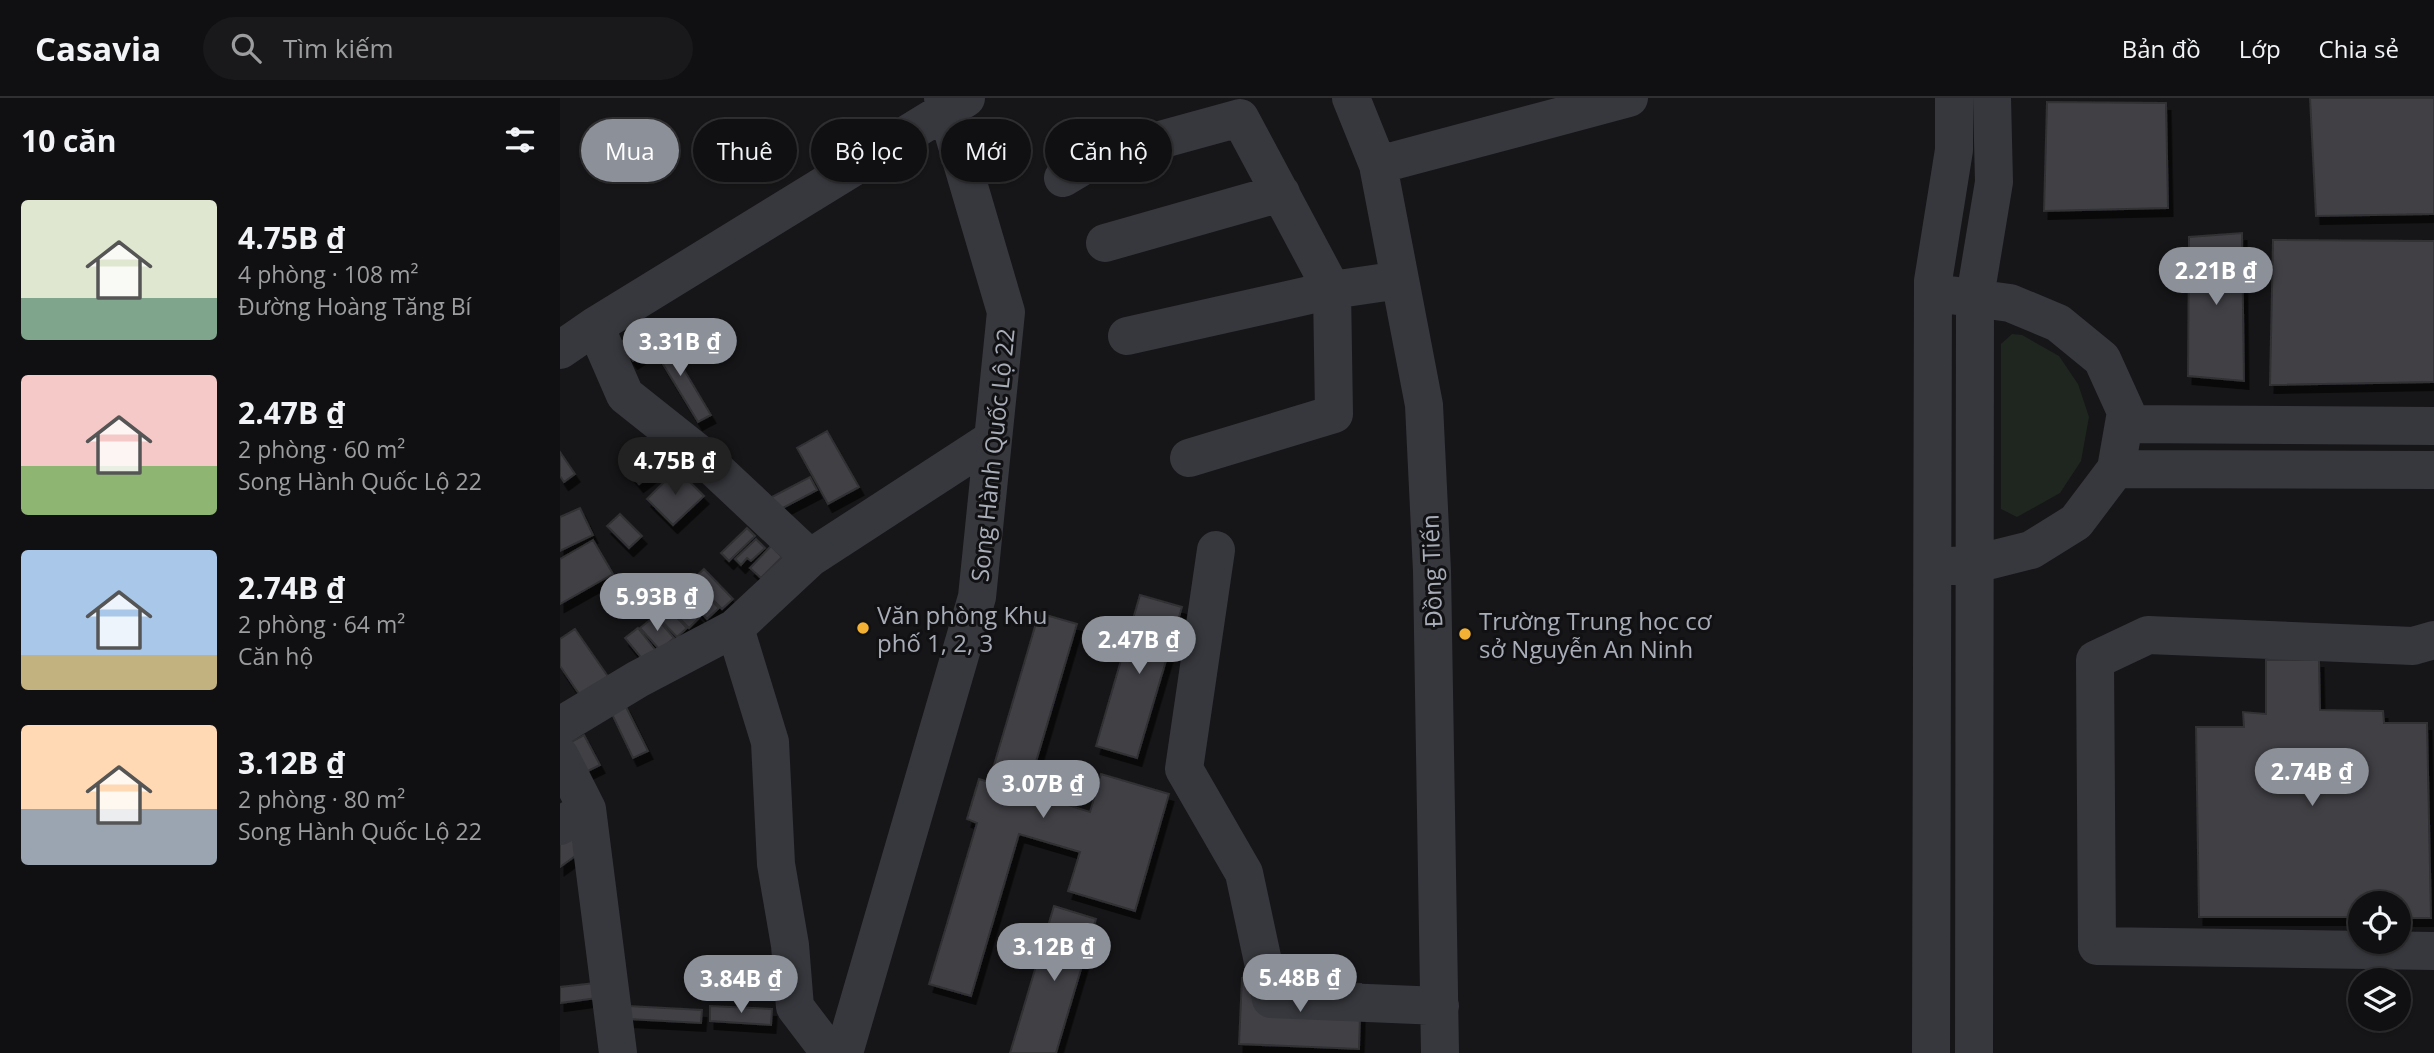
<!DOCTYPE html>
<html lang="vi">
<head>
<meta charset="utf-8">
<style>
  :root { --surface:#101012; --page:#19191b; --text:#f1f3f6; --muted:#9c9d9f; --line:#303032; --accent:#8c9099 }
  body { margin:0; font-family:"Open Sans",sans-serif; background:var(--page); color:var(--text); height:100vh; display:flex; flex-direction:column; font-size:26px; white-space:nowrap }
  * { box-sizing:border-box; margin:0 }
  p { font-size:23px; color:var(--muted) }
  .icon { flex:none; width:38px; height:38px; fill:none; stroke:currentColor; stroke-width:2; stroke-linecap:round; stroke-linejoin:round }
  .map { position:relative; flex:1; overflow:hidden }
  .drawer { display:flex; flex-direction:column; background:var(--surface); width:560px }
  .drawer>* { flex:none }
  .banner { position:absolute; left:21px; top:21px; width:665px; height:63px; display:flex; gap:14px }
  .tools { position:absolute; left:1788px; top:793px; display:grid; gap:14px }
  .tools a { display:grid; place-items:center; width:63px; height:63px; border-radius:50%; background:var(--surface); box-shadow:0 2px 5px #0004,0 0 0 2px var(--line); font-size:35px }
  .price { position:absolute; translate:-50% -60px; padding:0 16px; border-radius:24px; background:var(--accent); color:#fff; font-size:23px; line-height:46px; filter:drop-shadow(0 2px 4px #0008) }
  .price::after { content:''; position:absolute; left:50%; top:42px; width:21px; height:16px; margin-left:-10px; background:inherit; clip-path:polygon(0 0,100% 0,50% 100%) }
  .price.current { background:#222; color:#fff }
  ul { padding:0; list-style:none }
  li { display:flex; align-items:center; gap:21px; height:175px; padding:0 21px }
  li span { display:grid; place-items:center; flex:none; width:196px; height:140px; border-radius:7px; color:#555 }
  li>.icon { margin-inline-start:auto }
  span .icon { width:84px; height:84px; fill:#fffc; stroke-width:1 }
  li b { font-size:30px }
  h2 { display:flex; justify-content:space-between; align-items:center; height:84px; padding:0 21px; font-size:30px }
  .chip { padding:0 24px; border-radius:32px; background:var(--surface); box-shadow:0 2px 5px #0004,0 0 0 2px var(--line); font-size:24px; line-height:63px }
  .chip.current { background:var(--accent); color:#fff }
  header { display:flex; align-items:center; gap:42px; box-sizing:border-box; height:98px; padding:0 35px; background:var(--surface); border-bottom:2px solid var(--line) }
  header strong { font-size:33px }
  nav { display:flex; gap:38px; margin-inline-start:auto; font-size:24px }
  .search { width:490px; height:63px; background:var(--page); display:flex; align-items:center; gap:18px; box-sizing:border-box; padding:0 24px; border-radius:38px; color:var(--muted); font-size:26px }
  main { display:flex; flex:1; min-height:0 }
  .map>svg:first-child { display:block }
  .green { fill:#1e261f }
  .building { fill:#404145; stroke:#303034; stroke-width:2; filter:url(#shadow) }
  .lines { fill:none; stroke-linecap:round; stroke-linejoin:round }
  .minor { stroke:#37383d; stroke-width:38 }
  .poi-dot { fill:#f2b134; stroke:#111113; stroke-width:2.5 }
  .labels { text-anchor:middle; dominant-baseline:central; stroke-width:6; stroke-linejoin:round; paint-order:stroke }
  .street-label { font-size:24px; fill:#a8adb8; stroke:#111113 }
  .poi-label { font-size:24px; fill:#a8adb8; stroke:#111113; text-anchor:start }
</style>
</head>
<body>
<header>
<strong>Casavia</strong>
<div class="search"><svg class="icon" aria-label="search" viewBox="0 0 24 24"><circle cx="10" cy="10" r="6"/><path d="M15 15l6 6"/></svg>Tìm kiếm</div>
<nav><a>Bản đồ</a><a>Lớp</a><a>Chia sẻ</a></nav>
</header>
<main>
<section class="drawer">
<h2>10 căn<svg class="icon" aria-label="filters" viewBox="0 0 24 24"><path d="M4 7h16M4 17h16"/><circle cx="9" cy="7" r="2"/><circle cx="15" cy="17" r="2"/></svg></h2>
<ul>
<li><span style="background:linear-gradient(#dfe7d0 70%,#7fa58c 0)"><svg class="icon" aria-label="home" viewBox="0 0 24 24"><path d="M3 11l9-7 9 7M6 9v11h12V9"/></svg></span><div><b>4.75B ₫</b><p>4 phòng · 108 m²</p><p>Đường Hoàng Tăng Bí</p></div></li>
<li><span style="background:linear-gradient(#f6c9c9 65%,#8fb573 0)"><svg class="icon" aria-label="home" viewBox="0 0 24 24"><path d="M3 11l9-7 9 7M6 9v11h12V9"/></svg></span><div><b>2.47B ₫</b><p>2 phòng · 60 m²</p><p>Song Hành Quốc Lộ 22</p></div></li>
<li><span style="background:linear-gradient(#a9c7e8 75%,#c2b280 0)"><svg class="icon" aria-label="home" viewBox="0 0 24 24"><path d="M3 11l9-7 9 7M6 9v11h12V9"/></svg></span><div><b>2.74B ₫</b><p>2 phòng · 64 m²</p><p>Căn hộ</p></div></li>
<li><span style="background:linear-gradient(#ffd9b3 60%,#9aa5b1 0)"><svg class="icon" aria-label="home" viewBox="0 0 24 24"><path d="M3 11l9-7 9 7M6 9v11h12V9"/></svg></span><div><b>3.12B ₫</b><p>2 phòng · 80 m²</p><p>Song Hành Quốc Lộ 22</p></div></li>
</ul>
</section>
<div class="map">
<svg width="1874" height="955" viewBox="0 0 1874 955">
  <defs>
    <filter id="shadow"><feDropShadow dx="4.5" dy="8" stdDeviation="0" flood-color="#0009"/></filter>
  </defs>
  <rect width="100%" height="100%" fill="#161618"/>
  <!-- green -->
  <path class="green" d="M1452 236 1462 237 1499 258 1518 286 1529 319 1521 363 1500 395 1457 419 1441 411V246Z"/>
  <!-- building -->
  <path class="building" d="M1750 0H1874V116L1756 118Z
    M1487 4 1606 5 1608 110 1484 113Z
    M1682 135 1684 283 1628 278 1629 139Z
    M1713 142 1874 143V284L1710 287Z
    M102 235 151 317 138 324 89 243Z
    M74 236 87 254 73 263 60 245Z
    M267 333 299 389 268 406 237 350Z
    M0 354 15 376 4 384 0 378Z
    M87 360 97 372 79 386 69 374Z
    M117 371 144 398 113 427 87 401Z
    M250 379 257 392 217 413 210 400Z
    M20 410 33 437 0 453V419Z
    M60 416 82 438 69 450 47 428Z
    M187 430 195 438 169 463 161 455Z
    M196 441 205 450 191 463 187 460 181 467 175 461Z
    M33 442 53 476 0 506V461Z
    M211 448 222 459 201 480 190 470Z
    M144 471 173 501 162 511 133 481Z
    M136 487 159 510 147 521 125 498Z
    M119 497 140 519 129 530 108 509Z
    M580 497 622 509 577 660 536 648Z
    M104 506 127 530 117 539 94 515Z
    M479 515 517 526 467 694 530 714 541 676 609 696 575 813 508 793 520 754 459 736 411 898 369 886 417 725 407 721 419 681 429 684Z
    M95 518 114 540 100 552 80 530Z
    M78 530 100 558 88 568 65 540Z
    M15 531 56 590 28 609 0 568V541Z
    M1706 562H1759L1760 612 1823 613 1824 625H1867L1871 820H1839V805H1801V819H1639L1636 629H1684L1683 614 1706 616Z
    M65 607 88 653 73 660 51 614Z
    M24 637 40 667 14 680 0 650Z
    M21 730 32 746 0 769V745Z
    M494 808 536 821 496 955H450Z
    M682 880 801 886 799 951 679 946Z
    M43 884 45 899 0 905V889Z
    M68 908 142 912 141 925 68 921Z
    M150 908 212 911 211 927 150 923Z"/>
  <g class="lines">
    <!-- minor -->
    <path class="minor" d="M791 0 818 67 864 307 872 473 880 955
      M818 67 1069 0
      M503 80 538 59 680 20 772 192 840 182
      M545 145 721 95
      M1390 197 1450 205 1498 225 1542 261 1566 314 1556 371 1516 424 1471 452 1415 466 1392 468
      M35 228 65 297 138 355 250 460
      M567 238 772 192 774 316 629 360
      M0 252 35 228 406 0
      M1564 326 1874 328
      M1556 371 1874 372
      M656 452 624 671 684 775 711 901 880 908
      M175 530 210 644 216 766 230 847 235 909 270 955
      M1874 542 1853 548 1588 537 1535 562 1537 848 1874 853
      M0 628 78 581 175 530 250 460 433 341
      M0 658 27 711
      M0 728 27 711 58 955
      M284 955 417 499 446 214 383 0
      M1371 955 1373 183 1394 52V0
      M1414 955 1415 199 1434 84 1432 0"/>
  </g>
  <!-- markers -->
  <g class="poi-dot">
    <circle cx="303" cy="530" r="7"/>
    <circle cx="905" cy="536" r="7"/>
  </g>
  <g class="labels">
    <!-- street labels -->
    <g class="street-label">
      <text transform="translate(432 357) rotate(-84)">Song Hành Quốc Lộ 22</text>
      <text transform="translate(871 473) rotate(-92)">Đồng Tiến</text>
    </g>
    <!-- poi labels -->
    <g class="poi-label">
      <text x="317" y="516">Văn phòng Khu<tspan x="317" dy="28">phố 1, 2, 3</tspan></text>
      <text x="919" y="522">Trường Trung học cơ<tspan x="919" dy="28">sở Nguyễn An Ninh</tspan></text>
    </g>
  </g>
</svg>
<div class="tools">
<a><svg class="icon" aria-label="locate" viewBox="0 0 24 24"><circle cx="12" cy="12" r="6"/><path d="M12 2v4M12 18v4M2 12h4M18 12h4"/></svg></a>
<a><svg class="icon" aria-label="layers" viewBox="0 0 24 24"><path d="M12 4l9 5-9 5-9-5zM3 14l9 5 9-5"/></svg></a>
</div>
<b class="price" style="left:1656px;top:209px">2.21B ₫</b>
<b class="price" style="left:120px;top:280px">3.31B ₫</b>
<b class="price current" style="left:115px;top:399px">4.75B ₫</b>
<b class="price" style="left:97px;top:535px">5.93B ₫</b>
<b class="price" style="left:579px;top:578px">2.47B ₫</b>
<b class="price" style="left:1752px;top:710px">2.74B ₫</b>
<b class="price" style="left:483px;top:722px">3.07B ₫</b>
<b class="price" style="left:494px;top:885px">3.12B ₫</b>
<b class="price" style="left:740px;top:916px">5.48B ₫</b>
<b class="price" style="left:181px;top:917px">3.84B ₫</b>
<div class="banner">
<a class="chip current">Mua</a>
<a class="chip">Thuê</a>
<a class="chip">Bộ lọc</a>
<a class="chip">Mới</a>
<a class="chip">Căn hộ</a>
</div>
</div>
</main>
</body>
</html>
